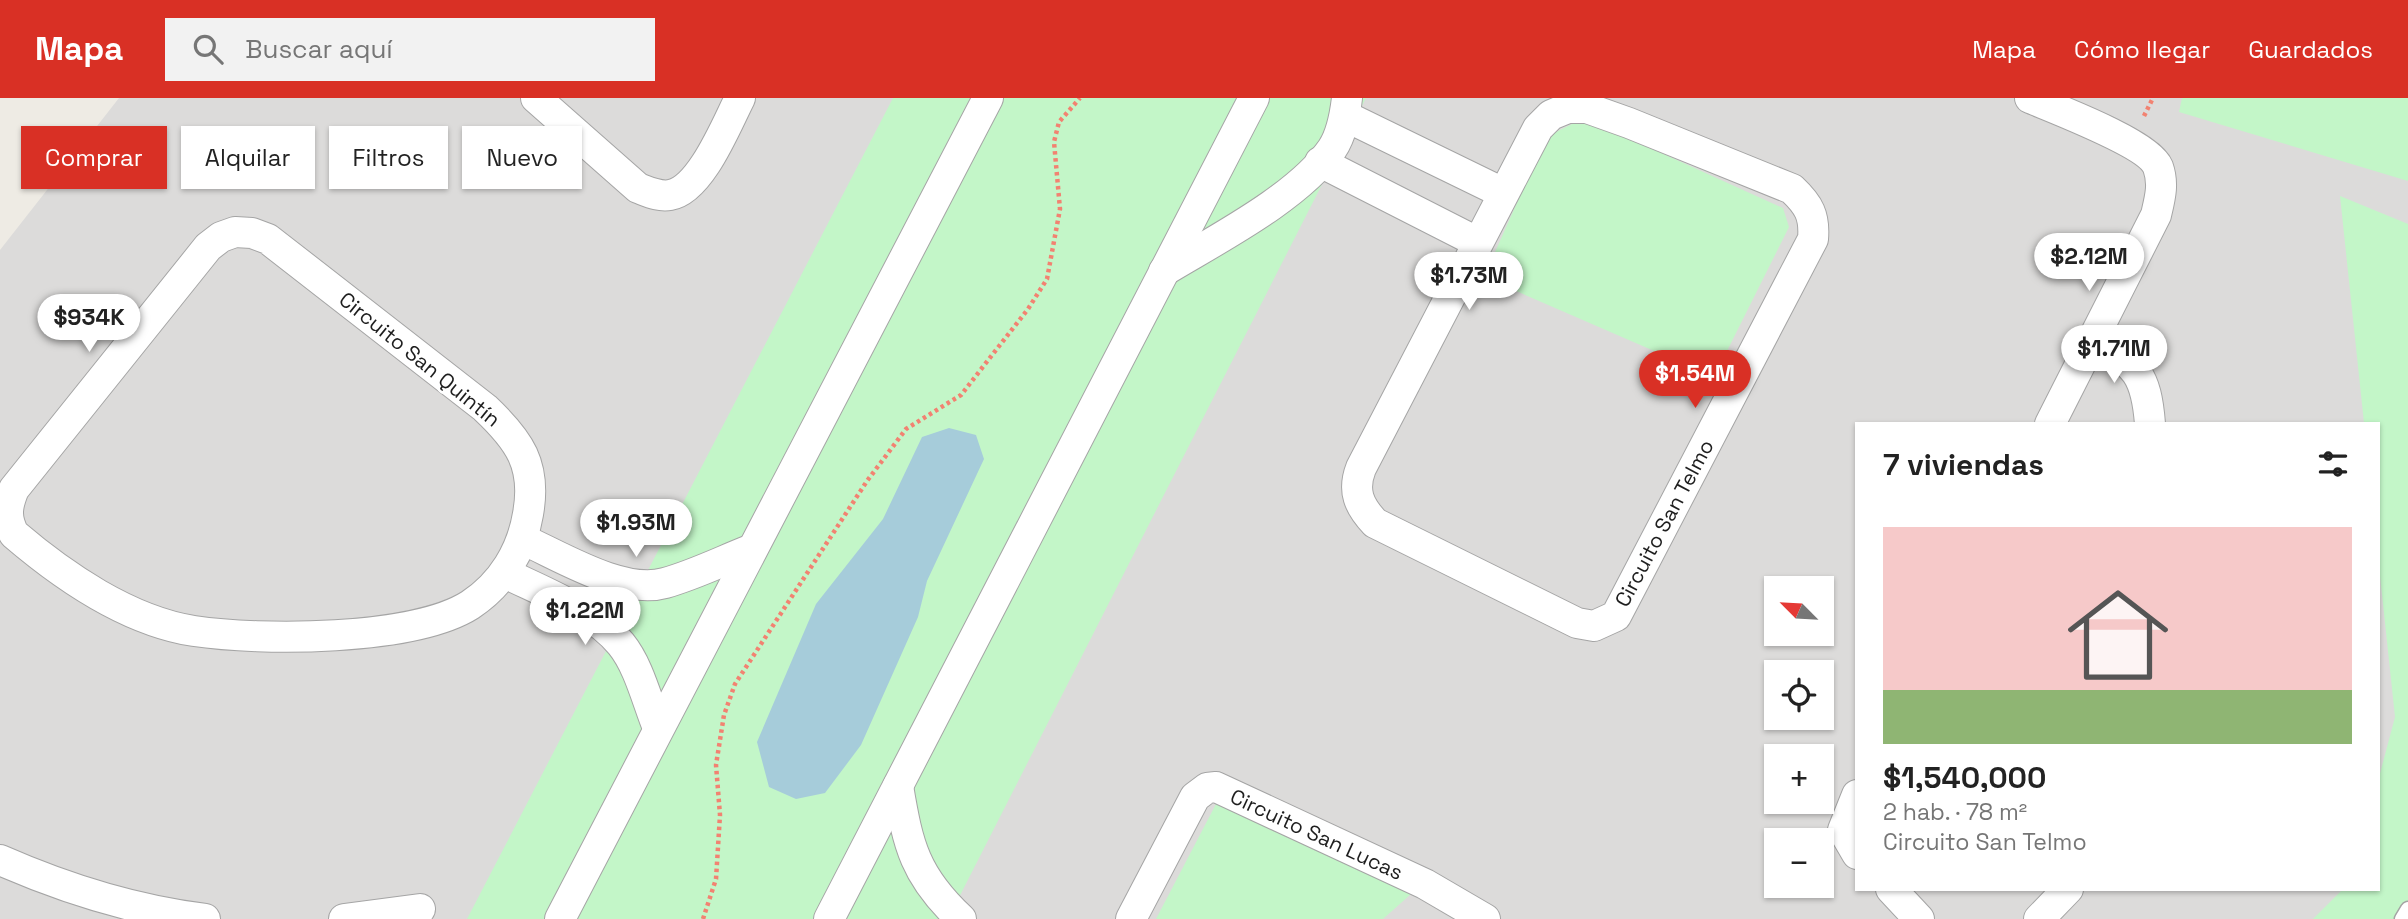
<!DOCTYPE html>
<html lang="es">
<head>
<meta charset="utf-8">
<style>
  :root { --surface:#fff; --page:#f2f2f2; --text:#222; --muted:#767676; --accent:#d93025 }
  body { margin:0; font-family:"Space Grotesk",sans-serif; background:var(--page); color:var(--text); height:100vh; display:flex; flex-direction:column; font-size:26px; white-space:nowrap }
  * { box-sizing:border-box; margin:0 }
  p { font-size:23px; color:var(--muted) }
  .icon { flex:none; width:38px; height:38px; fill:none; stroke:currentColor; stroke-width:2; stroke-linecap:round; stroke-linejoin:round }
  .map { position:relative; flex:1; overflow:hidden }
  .side { position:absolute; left:1855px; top:324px; width:525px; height:469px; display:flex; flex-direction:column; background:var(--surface); border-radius:0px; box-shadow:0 2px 5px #0004 }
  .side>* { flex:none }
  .banner { position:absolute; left:21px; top:28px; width:665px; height:63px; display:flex; gap:14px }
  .needle { width:46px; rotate:294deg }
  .fabs { position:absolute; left:1764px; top:478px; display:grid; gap:14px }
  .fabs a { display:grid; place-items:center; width:70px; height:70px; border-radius:0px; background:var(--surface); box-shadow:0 2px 5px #0004; font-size:35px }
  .price { position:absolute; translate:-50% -60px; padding:0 16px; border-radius:24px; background:#fff; color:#222; font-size:23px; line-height:46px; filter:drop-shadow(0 2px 4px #0008) }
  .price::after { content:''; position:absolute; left:50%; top:42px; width:21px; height:16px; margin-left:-10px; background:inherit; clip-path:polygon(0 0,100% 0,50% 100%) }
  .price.selected { background:var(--accent); color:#fff }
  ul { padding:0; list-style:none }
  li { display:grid; align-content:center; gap:14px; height:371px; padding:0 28px }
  li span { display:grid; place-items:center; height:217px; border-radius:0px; color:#555 }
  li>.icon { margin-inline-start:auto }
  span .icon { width:126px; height:126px; fill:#fffc; stroke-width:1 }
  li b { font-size:30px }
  h2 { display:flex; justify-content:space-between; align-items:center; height:84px; padding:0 28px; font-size:30px }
  .tag { padding:0 24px; border-radius:0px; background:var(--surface); box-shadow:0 2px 5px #0004; font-size:24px; line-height:63px }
  .tag.selected { background:var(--accent); color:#fff }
  header { display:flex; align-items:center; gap:42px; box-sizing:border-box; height:98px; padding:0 35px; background:var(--accent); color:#fff }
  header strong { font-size:33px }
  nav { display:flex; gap:38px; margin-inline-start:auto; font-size:24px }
  .search { width:490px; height:63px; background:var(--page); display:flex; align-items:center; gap:18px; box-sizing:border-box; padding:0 24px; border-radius:0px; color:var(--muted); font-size:26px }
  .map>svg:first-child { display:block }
  .residential { fill:#dcdbda; fill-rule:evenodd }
  .park { fill:#c3f6c8 }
  .water { fill:#a6ccda }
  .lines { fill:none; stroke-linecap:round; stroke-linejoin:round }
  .service-casing { stroke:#a5a5a5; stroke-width:17 }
  .minor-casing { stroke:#a5a5a5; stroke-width:32 }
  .path { stroke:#f28271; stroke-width:4.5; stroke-dasharray:3.5 3.5; stroke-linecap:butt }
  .service { stroke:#fff; stroke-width:14 }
  .minor { stroke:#fff; stroke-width:30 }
  .labels { text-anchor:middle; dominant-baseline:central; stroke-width:5; stroke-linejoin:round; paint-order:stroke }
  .street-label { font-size:21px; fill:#1e1e1e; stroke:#fff }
</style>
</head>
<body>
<header>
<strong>Mapa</strong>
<div class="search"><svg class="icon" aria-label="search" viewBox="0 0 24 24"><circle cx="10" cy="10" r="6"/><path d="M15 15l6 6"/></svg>Buscar aquí</div>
<nav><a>Mapa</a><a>Cómo llegar</a><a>Guardados</a></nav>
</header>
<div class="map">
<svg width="2408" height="821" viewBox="0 0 2408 821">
  <rect width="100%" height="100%" fill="#eeebe4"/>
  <!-- residential -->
  <path class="residential" d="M119 0H2408V821H0V152ZM1857 326H2378V791H1857ZM1776 490H1822V536H1776ZM1776 574H1822V620H1776ZM1776 658H1822V704H1776ZM1776 742H1822V788H1776Z"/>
  <!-- park -->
  <path class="park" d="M893 0H1366L948 821H467Z
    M2182 0H2408V83L2179 14Z
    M1584 20 1783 110 1789 129 1714 279 1484 179 1546 39Z
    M2340 98 2408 126V821H2313L2343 791H2378V683L2395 619 2378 459V326L2364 325Z
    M1216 706 1411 796 1383 821H1156Z"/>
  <!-- water -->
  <path class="water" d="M949 330 976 337 984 361 927 483 918 519 861 647 825 695 796 701 769 689 757 644 816 506 883 421 922 339Z"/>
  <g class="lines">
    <defs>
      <path id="service" d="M2402 821 2408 811"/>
      <g id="minor">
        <path d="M536 0 638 90C649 94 659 99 670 97 701 92 727 25 740 0"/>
        <path d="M2030 0C2056 11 2149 46 2158 69 2164 86 2160 100 2156 117L2050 326"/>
        <path d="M1568 10H1587L1629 25 1792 91C1809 107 1815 118 1813 141L1616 518 1594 528 1577 525 1375 425C1359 408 1352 393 1361 370L1538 30 1551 17Z"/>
        <path d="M1345 18 1503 95"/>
        <path d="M1320 64 1477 144"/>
        <path d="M235 134 252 135 268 141 485 310C519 342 537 367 528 416 522 453 502 486 470 507 413 543 260 543 194 533 129 523 63 478 14 436 5 419 7 408 14 391L208 149 221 139Z"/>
        <path d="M1164 173C1215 142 1298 100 1332 51 1342 36 1345 17 1347 0"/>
        <path d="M2095 241C2135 268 2146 274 2150 326"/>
        <path d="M524 442C562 459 623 497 665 485 694 477 722 463 750 452"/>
        <path d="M505 475C543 494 593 512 621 546 639 568 647 603 658 630"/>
        <path d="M898 688C908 748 915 778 961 821"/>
        <path d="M1857 697 1843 732 1857 756"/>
        <path d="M0 762C66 791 133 812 205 821"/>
        <path d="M1891 791 1919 821"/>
        <path d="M344 821 420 811"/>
        <path d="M560 821 988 0"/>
        <path d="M829 821 1254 0"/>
        <path id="s1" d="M1131 821 1195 699 1207 690 1216 689 1425 786 1485 821"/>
        <path d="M2039 821 2068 791"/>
      </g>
    </defs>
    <!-- service casing -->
    <use href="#service" class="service-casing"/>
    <!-- minor casing -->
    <use href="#minor" class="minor-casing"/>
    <!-- path -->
    <path class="path" d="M2144 18 2153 0
      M703 821 716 781 720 717 716 667 724 617 735 586 867 383 906 331 961 297 1028 211 1047 181 1060 111 1054 44 1059 24 1080 0"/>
    <!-- service -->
    <use href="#service" class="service"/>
    <!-- minor -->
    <use href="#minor" class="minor"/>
  </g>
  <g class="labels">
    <!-- street labels -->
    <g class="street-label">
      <text transform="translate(420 261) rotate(39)">Circuito San Quintín</text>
      <text transform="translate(1664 425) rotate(-62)">Circuito San Telmo</text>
      <text stroke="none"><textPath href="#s1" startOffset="273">Circuito San Lucas</textPath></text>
    </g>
  </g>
</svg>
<div class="fabs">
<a><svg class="needle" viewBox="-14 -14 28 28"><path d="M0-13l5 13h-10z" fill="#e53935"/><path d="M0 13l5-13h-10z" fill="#767676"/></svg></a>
<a><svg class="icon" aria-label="locate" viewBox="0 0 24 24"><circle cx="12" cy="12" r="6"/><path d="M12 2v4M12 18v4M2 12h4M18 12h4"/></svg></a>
<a>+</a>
<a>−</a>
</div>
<b class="price" style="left:2089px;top:195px">$2.12M</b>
<b class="price" style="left:1469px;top:214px">$1.73M</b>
<b class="price" style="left:89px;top:256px">$934K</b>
<b class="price" style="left:2114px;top:287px">$1.71M</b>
<b class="price selected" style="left:1695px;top:312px">$1.54M</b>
<b class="price" style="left:636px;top:461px">$1.93M</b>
<b class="price" style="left:585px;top:549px">$1.22M</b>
<div class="banner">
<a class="tag selected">Comprar</a>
<a class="tag">Alquilar</a>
<a class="tag">Filtros</a>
<a class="tag">Nuevo</a>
</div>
<section class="side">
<h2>7 viviendas<svg class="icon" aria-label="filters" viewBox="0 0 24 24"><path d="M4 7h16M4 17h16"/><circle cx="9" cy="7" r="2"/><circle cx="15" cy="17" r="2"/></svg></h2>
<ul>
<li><span style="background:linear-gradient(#f6c9c9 75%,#8fb573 0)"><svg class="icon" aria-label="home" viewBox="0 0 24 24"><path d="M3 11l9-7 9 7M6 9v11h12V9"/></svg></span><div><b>$1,540,000</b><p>2 hab. · 78 m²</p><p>Circuito San Telmo</p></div></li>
</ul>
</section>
</div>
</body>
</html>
